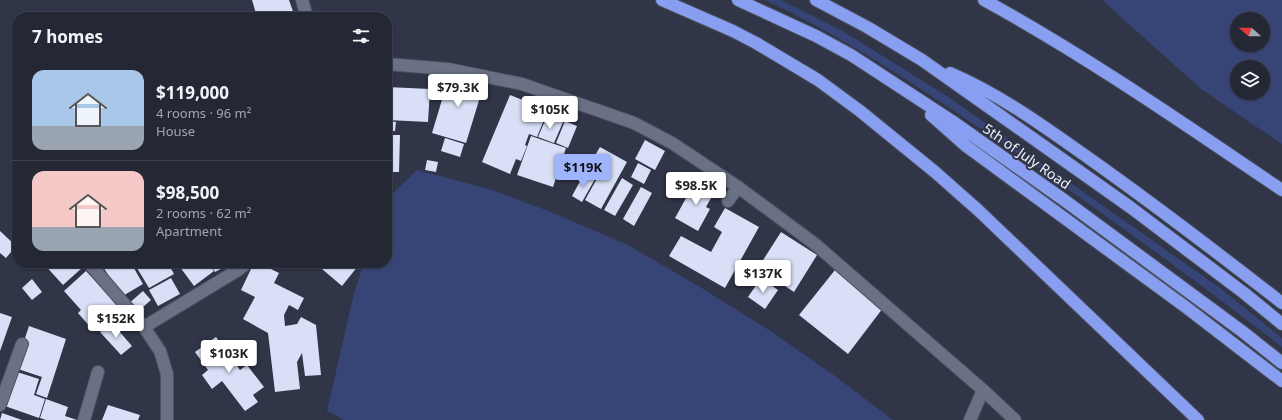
<!DOCTYPE html>
<html lang="en">
<head>
<meta charset="utf-8">
<style>
  :root { --surface:#242835; --page:#2c303d; --text:#f1f3f6; --muted:#a3a6ad; --line:#414450; --accent:#9eb4fd }
  body { margin:0; font-family:"Noto Sans",sans-serif; background:var(--page); color:var(--text); height:100vh; display:flex; flex-direction:column; font-size:15px; white-space:nowrap }
  * { box-sizing:border-box; margin:0 }
  p { font-size:13px; color:var(--muted) }
  .icon { flex:none; width:22px; height:22px; fill:none; stroke:currentColor; stroke-width:2; stroke-linecap:round; stroke-linejoin:round }
  .map { position:relative; flex:1; overflow:hidden }
  .panel { position:absolute; left:12px; top:12px; width:380px; height:256px; display:flex; flex-direction:column; background:var(--surface); border-radius:16px; box-shadow:0 1px 3px #0004,0 0 0 1px var(--line) }
  .panel>* { flex:none }
  .needle { width:26px; rotate:290deg }
  .controls { position:absolute; left:1230px; top:12px; display:grid; gap:8px }
  .controls a { display:grid; place-items:center; width:40px; height:40px; border-radius:50%; background:var(--surface); box-shadow:0 1px 3px #0004,0 0 0 1px var(--line); font-size:20px }
  .price { position:absolute; translate:-50% -34px; padding:0 9px; border-radius:4px; background:#fff; color:#222; font-size:13px; line-height:26px; filter:drop-shadow(0 1px 2px #0008) }
  .price::after { content:''; position:absolute; left:50%; top:24px; width:12px; height:9px; margin-left:-6px; background:inherit; clip-path:polygon(0 0,100% 0,50% 100%) }
  .price.current { background:var(--accent); color:#111 }
  ul { padding:0; list-style:none }
  li { display:flex; align-items:center; gap:12px; height:100px; padding:0 20px }
  li+li { border-top:1px solid var(--line) }
  li span { display:grid; place-items:center; flex:none; width:112px; height:80px; border-radius:12px; color:#555 }
  li>.icon { margin-inline-start:auto }
  span .icon { width:48px; height:48px; fill:#fffc; stroke-width:1 }
  li b { font-size:17px }
  h2 { display:flex; justify-content:space-between; align-items:center; height:48px; padding:0 20px; font-size:17px }
  .map>svg:first-child { display:block }
  .green { fill:#374476; fill-rule:evenodd }
  .building { fill:#d8dff6 }
  .lines { fill:none; stroke-linecap:round; stroke-linejoin:round }
  .minor-casing { stroke:#4c515f; stroke-width:14 }
  .highway-casing { stroke:#4c515f; stroke-width:14 }
  .minor { stroke:#6a7185; stroke-width:12 }
  .highway { stroke:#889ff1; stroke-width:12 }
  .labels { text-anchor:middle; dominant-baseline:central; stroke-width:4; stroke-linejoin:round; paint-order:stroke }
  .street-label { font-size:14px; fill:#f1f4fd; stroke:#303547 }
</style>
</head>
<body>
<div class="map">
<svg width="1282" height="420" viewBox="0 0 1282 420">
  <rect width="100%" height="100%" fill="#303547"/>
  <!-- green -->
  <path class="green" d="M765 0H781L841 30 947 96 1220 288 1282 338V347C1189 275 1093 206 996 139 921 89 847 38 765 0Z
    M1102 0H1282V144L1201 89ZM1237 19H1263V45H1237ZM1237 67H1263V93H1237Z
    M417 170 489 189 546 210 628 245 700 287 772 332 835 376 893 420H344L327 411 354 293 364 263H387V199Z"/>
  <!-- building -->
  <path class="building" d="M252 0H289L295 17H257Z
    M450 73 484 84 466 143 432 133Z
    M387 87 430 89 428 122 387 120Z
    M510 95 548 110 537 137 529 134 525 145 527 146 521 161 516 159 510 174 482 162Z
    M547 116 563 122 554 143 538 137Z
    M387 121 396 122 395 131H387Z
    M565 121 577 126 568 148 556 143Z
    M387 135H400L399 172H387Z
    M531 136 566 148 553 187 517 175Z
    M445 138 464 144 460 157 441 151Z
    M645 140 665 151 655 170 635 159Z
    M600 147 627 162 601 209 585 200 599 175 587 169Z
    M427 160 438 162 436 172 425 170Z
    M638 163 651 170 644 184 631 177Z
    M584 174 595 179 582 202 572 196Z
    M622 178 633 185 615 216 604 210Z
    M696 180 715 191 706 207 710 209 698 231 675 218Z
    M641 187 652 193 634 226 623 219Z
    M725 208 759 227 725 288 669 256 681 236 711 252 722 232 714 227Z
    M0 231 16 246 6 258 0 253Z
    M781 232 817 255 794 292 758 268Z
    M43 263H79L83 267 63 285Z
    M101 263H131L143 284 121 297Z
    M134 263H168L174 274 149 288Z
    M177 263H208L214 271 194 286Z
    M210 263H232L215 272Z
    M315 263H355L358 266 342 286Z
    M267 267 279 273 274 283 304 298 298 310 289 305 284 315 285 326 297 324 301 317 316 325 321 375 305 376 302 353 297 362 300 389 275 392 268 333 243 319 255 297 241 290 251 269Z
    M835 270 883 308 848 354 799 315Z
    M86 271 119 307 93 330 78 313 81 310 64 291Z
    M171 278 180 294 158 306 149 290Z
    M761 278 778 290 765 309 748 297Z
    M32 279 42 292 32 300 22 288Z
    M143 291 151 300 135 314 127 305Z
    M0 313 12 317 0 351Z
    M111 322 132 346 121 355 100 332Z
    M29 326 66 339 47 398 36 394 42 377 15 368Z
    M216 337 240 370 247 365 264 387 253 395 258 402 245 411 222 381 212 389 202 375 208 370 195 352Z
    M14 371 39 379 34 395 45 399 39 418 2 405Z
    M46 399 68 407 65 416 77 420H46L40 418Z
    M108 405 140 415 138 420H102Z
    M2 413 22 420H0Z"/>
  <g class="lines">
    <defs>
      <path id="minor" d="M302 0 307 17
        M387 64 448 69 522 84 634 123 672 143 738 187 815 244 983 390 1015 420
        M728 201 738 187
        M89 263 144 327 160 351 167 374V420
        M144 327 238 270 247 263
        M0 405 22 344
        M84 420 98 372
        M970 420 983 390"/>
      <path id="highway" d="M662 0 733 31 756 43 818 80 860 111 935 172 978 210 1198 420
        M738 0 816 36 851 55 952 121 1064 200 1243 332 1282 363
        M816 0 867 27 922 60 1130 207 1244 293 1282 324
        M984 0C1088 57 1184 124 1282 190
        M950 73C1001 95 1045 127 1090 159 1155 205 1219 254 1282 303
        M931 115 966 146 1187 308 1282 381"/>
    </defs>
    <!-- minor casing -->
    <use href="#minor" class="minor-casing"/>
    <!-- highway casing -->
    <use href="#highway" class="highway-casing"/>
    <!-- minor -->
    <use href="#minor" class="minor"/>
    <!-- highway -->
    <use href="#highway" class="highway"/>
  </g>
  <g class="labels">
    <!-- street labels -->
    <g class="street-label">
      <text transform="translate(1027 156) rotate(35)">5th of July Road</text>
    </g>
  </g>
</svg>
<div class="controls">
<a><svg class="needle" viewBox="-14 -14 28 28"><path d="M0-13l5 13h-10z" fill="#e53935"/><path d="M0 13l5-13h-10z" fill="#a3a6ad"/></svg></a>
<a><svg class="icon" aria-label="layers" viewBox="0 0 24 24"><path d="M12 4l9 5-9 5-9-5zM3 14l9 5 9-5"/></svg></a>
</div>
<b class="price" style="left:458px;top:108px">$79.3K</b>
<b class="price" style="left:550px;top:130px">$105K</b>
<b class="price current" style="left:583px;top:188px">$119K</b>
<b class="price" style="left:696px;top:206px">$98.5K</b>
<b class="price" style="left:763px;top:294px">$137K</b>
<b class="price" style="left:116px;top:339px">$152K</b>
<b class="price" style="left:229px;top:374px">$103K</b>
<section class="panel">
<h2>7 homes<svg class="icon" aria-label="filters" viewBox="0 0 24 24"><path d="M4 7h16M4 17h16"/><circle cx="9" cy="7" r="2"/><circle cx="15" cy="17" r="2"/></svg></h2>
<ul>
<li><span style="background:linear-gradient(#a9c7e8 70%,#9aa5b1 0)"><svg class="icon" aria-label="home" viewBox="0 0 24 24"><path d="M3 11l9-7 9 7M6 9v11h12V9"/></svg></span><div><b>$119,000</b><p>4 rooms · 96 m²</p><p>House</p></div></li>
<li><span style="background:linear-gradient(#f6c9c9 70%,#9aa5b1 0)"><svg class="icon" aria-label="home" viewBox="0 0 24 24"><path d="M3 11l9-7 9 7M6 9v11h12V9"/></svg></span><div><b>$98,500</b><p>2 rooms · 62 m²</p><p>Apartment</p></div></li>
</ul>
</section>
</div>
</body>
</html>
